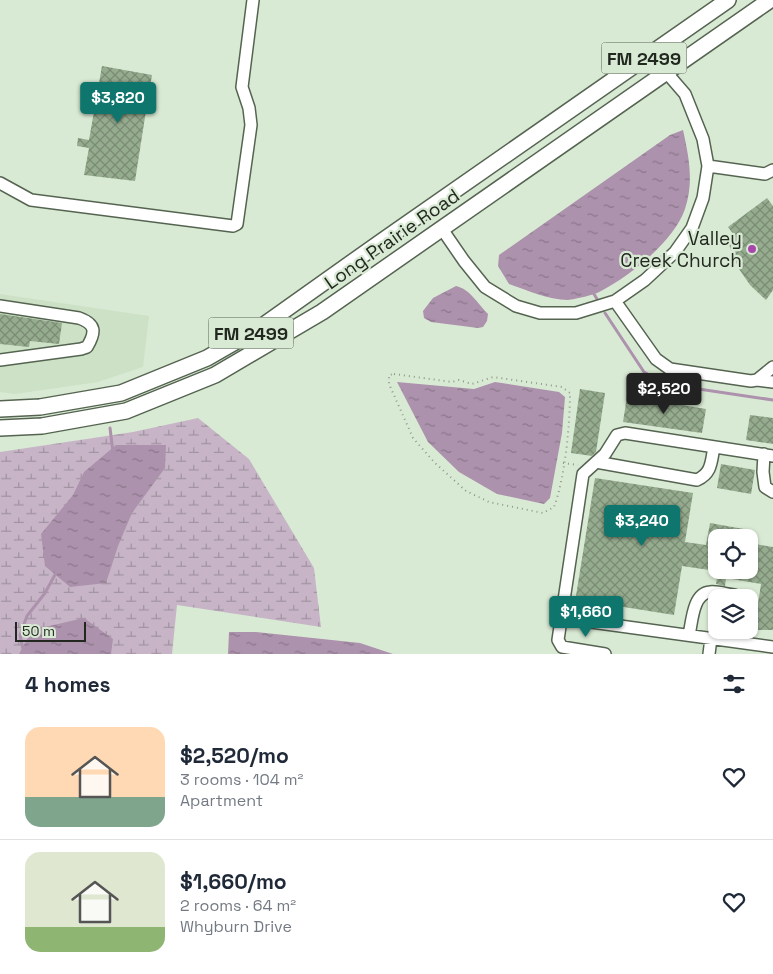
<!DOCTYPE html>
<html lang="en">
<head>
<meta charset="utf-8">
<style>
  :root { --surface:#fff; --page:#f6f6f7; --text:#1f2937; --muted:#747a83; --line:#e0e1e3; --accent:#0f766e }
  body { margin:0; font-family:"Space Grotesk",sans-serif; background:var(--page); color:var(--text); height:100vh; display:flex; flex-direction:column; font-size:19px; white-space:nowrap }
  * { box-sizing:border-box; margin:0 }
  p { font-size:16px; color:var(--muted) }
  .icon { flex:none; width:28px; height:28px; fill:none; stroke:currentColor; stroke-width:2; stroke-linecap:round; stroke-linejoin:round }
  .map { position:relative; height:654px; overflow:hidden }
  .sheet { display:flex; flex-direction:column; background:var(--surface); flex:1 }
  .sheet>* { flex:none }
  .tools { position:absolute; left:708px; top:529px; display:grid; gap:10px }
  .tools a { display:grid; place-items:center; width:50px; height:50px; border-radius:10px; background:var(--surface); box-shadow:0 1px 4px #0004; font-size:25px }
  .scale { position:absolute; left:15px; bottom:12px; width:71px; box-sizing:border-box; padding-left:5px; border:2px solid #222820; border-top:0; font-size:14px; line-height:18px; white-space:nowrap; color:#222820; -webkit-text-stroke:4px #d9ead4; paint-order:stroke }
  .price { position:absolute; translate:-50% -42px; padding:0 11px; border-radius:5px; background:var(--accent); color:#fff; font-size:16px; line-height:32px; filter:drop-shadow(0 1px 2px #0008) }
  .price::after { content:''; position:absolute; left:50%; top:30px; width:15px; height:11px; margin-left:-8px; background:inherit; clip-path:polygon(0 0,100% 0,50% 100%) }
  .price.on { background:#222; color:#fff }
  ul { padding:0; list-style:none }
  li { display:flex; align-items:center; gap:15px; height:125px; padding:0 25px }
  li+li { border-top:1px solid var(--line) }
  li span { display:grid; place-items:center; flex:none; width:140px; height:100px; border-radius:15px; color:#555 }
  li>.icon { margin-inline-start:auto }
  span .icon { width:60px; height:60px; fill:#fffc; stroke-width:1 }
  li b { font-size:21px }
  h2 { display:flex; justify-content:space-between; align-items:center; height:60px; padding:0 25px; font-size:21px }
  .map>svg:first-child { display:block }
  .built { fill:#cce1c5 }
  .wetland { fill:url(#wetland-marsh) }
  .water { fill:url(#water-ripples) }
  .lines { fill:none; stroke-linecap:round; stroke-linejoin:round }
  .stream { stroke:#ac92ac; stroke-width:3 }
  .building { fill:url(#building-cross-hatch) }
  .minor-casing { stroke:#556451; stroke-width:14 }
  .major-casing { stroke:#556451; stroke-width:18 }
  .path { stroke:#8e9a8a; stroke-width:2; stroke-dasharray:1 4; stroke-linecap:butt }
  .minor { stroke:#fff; stroke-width:11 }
  .major { stroke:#fff; stroke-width:15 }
  .poi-dot { fill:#a946ad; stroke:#d9ead4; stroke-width:2 }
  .labels { text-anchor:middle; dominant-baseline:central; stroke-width:4.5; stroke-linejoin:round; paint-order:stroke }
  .shield { fill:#d9ead4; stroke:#596256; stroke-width:1 }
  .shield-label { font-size:18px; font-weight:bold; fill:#222820 }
  .poi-label { font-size:19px; fill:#222820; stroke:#d9ead4; text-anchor:end }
  .street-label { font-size:19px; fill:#222820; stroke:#d9ead4 }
</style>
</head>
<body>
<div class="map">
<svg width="773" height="654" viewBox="0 0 773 654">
  <defs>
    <pattern id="wetland-marsh" width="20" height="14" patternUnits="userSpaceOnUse" patternTransform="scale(1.25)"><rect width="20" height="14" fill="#c7b5c7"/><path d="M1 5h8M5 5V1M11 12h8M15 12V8" fill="none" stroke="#a193a1"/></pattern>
    <pattern id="water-ripples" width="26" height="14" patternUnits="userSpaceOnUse" patternTransform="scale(1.25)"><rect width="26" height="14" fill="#ac92ac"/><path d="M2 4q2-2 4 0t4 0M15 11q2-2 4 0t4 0" fill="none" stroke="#8c778c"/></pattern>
    <pattern id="building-cross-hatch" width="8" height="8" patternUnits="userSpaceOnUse" patternTransform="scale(1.25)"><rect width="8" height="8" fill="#96ac8f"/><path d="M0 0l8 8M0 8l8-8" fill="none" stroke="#7a8c74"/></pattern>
  </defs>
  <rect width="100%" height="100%" fill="#d9ead4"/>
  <!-- built -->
  <path class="built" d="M0 294 149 316 143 367 98 382 15 394 0 392Z"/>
  <!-- wetland -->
  <path class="wetland" d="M198 418 249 459 314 568 321 627 177 605 172 654H0V452L133 432Z"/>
  <!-- water -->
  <path class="water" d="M683 130C689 157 694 182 685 209 674 241 630 276 601 291 595 295 575 299 568 300 548 300 527 290 509 284L498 266 499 255 670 135Z
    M456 286C470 289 478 304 488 314L487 321 483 327 478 328 431 322 424 318 423 311 433 298Z
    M397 382 474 389 495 382 559 392 565 397 562 433 550 498 544 504 497 494 459 472 428 442Z
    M116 445H166L165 468 132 513 118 546 106 583 70 587 45 566 41 534 73 495 84 472Z
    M84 618 113 639 111 654H19L32 630Z
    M229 632H256L360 643 393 654H228Z"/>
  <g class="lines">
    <!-- stream -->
    <path class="stream" d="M594 294 597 299
      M605 313 644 372 665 384 773 400
      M110 428 113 452
      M24 654 20 635 27 616 45 593 57 571"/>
  </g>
  <!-- building -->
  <path class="building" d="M102 66 152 75 150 87 156 88 154 99 148 98 135 181 84 175 89 148 77 146 78 138 89 140Z
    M767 198 773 206V290L766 300 750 285 739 269 729 245 732 243 729 239 734 235 728 227Z
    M0 314 62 323 59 344 30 341 29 347 0 344Z
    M580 389 605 393 596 452 592 456 571 453Z
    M627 396 706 409 702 433 623 422Z
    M750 415 773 418V444L746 440Z
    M721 464 755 470 751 494 717 488Z
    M595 478 693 493 685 542 706 545 710 523 749 530 748 538H716V571L682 566 674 615 586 601V603L575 602Z
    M749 543 773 547V630H754L761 584 726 578 725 586 716 584 718 570H749Z"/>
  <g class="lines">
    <defs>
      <path id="minor" d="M708 166 765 174 773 170
        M0 183 31 200 233 226 237 224 251 125 249 108 242 87 253 0
        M442 229 464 261 485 287 516 306 540 313H576L615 301 645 280 675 252 692 228 703 198 708 166 703 139 685 94 666 72
        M615 301 656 359 670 369 751 381 757 380 773 367
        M0 306 79 318C96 324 96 332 87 347L81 349 0 360
        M757 380 773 382
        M764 454 763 472 765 487 773 492
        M596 462 697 480C712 473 711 462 714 447
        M562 618 773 647
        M689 635C692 622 693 593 710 592 717 591 726 594 734 595L735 598
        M605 654 562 647 558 640 583 474 605 454 617 435 625 433 773 456
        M709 654 711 638"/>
      <path id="major" d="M0 409 40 407 121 393 207 358 261 327 385 239 728 0
        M0 428 42 426 126 411 215 375 322 312 770 0"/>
    </defs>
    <!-- minor casing -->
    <use href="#minor" class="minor-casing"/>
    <!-- major casing -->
    <use href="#major" class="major-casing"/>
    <!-- path -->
    <path class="path" d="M394 374 452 382 459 380 472 384 493 377 562 387 570 393C570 424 565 478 554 507L543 513 489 502 466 491 435 463 413 438 389 384V375Z
      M563 463 578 465"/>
    <!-- minor -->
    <use href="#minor" class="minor"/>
    <!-- major -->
    <use href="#major" class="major"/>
  </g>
  <!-- markers -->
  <circle class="poi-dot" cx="752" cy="249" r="5"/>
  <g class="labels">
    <!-- shield labels -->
    <g class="shield">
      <rect x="601.5" y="42.5" width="85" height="31" rx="4"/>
      <rect x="208.5" y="317.5" width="85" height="31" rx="4"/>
    </g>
    <g class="shield-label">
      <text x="644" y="58">FM 2499</text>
      <text x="251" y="333">FM 2499</text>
    </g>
    <!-- poi labels -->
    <g class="poi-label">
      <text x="742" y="238">Valley<tspan x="742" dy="22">Creek Church</tspan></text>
    </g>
    <!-- street labels -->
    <g class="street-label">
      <text transform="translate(392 239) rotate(-35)">Long Prairie Road</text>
    </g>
  </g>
</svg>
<div class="tools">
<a><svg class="icon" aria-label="locate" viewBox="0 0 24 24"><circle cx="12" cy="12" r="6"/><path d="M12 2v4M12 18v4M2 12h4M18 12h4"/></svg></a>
<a><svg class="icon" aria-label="layers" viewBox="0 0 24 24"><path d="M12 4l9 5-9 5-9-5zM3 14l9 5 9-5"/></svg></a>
</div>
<div class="scale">50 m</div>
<b class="price" style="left:118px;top:124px">$3,820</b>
<b class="price on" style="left:664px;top:415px">$2,520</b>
<b class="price" style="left:642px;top:547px">$3,240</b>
<b class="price" style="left:586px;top:638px">$1,660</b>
</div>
<section class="sheet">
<h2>4 homes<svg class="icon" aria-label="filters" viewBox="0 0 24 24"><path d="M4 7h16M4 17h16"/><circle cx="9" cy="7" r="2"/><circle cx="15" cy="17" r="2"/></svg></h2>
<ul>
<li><span style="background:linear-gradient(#ffd9b3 70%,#7fa58c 0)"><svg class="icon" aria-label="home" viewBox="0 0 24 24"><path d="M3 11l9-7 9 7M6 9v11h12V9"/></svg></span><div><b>$2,520/mo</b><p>3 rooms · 104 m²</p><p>Apartment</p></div><svg class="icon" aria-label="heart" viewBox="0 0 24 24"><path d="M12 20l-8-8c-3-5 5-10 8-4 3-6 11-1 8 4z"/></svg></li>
<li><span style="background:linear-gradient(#dfe7d0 75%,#8fb573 0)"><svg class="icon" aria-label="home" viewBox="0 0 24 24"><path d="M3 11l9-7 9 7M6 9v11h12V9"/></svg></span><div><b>$1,660/mo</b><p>2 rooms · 64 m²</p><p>Whyburn Drive</p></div><svg class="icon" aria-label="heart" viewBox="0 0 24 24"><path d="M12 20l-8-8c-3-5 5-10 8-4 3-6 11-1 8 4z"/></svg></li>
</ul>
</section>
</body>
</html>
